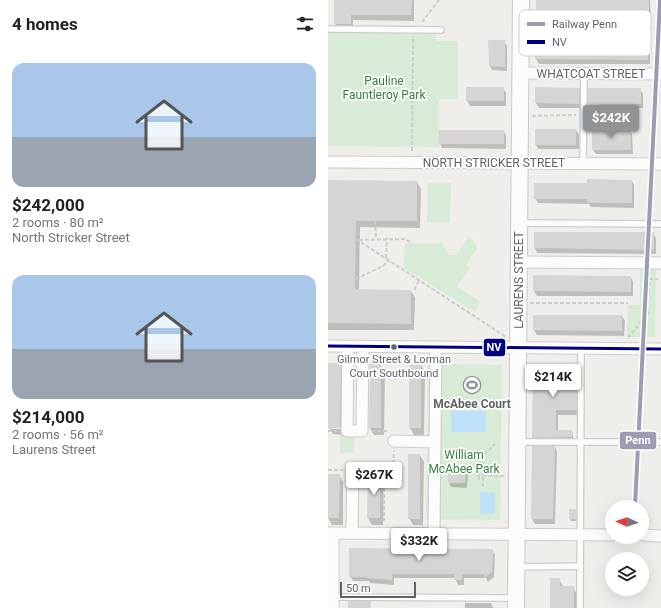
<!DOCTYPE html>
<html lang="en">
<head>
<meta charset="utf-8">
<style>
  :root { --surface:#fff; --page:#f2f2f2; --text:#202124; --muted:#757577; --accent:#919496 }
  body { margin:0; font-family:Roboto,sans-serif; background:var(--page); color:var(--text); height:100vh; display:flex; flex-direction:column; font-size:15px; white-space:nowrap }
  * { box-sizing:border-box; margin:0 }
  p { font-size:13px; color:var(--muted) }
  .icon { flex:none; width:22px; height:22px; fill:none; stroke:currentColor; stroke-width:2; stroke-linecap:round; stroke-linejoin:round }
  .map { position:relative; flex:1; overflow:hidden }
  .details { display:flex; flex-direction:column; background:var(--surface); width:328px }
  .details>* { flex:none }
  .needle { width:26px; rotate:273deg }
  .controls { position:absolute; left:277px; top:500px; display:grid; gap:8px }
  .controls a { display:grid; place-items:center; width:44px; height:44px; border-radius:50%; background:var(--surface); box-shadow:0 4px 16px #0002; font-size:20px }
  .scale { position:absolute; left:12px; bottom:10px; width:76px; box-sizing:border-box; padding-left:4px; border:2px solid #5f6368; border-top:0; font-size:11px; line-height:14px; white-space:nowrap; color:#5f6368; -webkit-text-stroke:3px #fff; paint-order:stroke }
  .price { position:absolute; translate:-50% -34px; padding:0 9px; border-radius:4px; background:#fff; color:#222; font-size:13px; line-height:26px; filter:drop-shadow(0 1px 2px #0008) }
  .price::after { content:''; position:absolute; left:50%; top:24px; width:12px; height:9px; margin-left:-6px; background:inherit; clip-path:polygon(0 0,100% 0,50% 100%) }
  .price.on { background:var(--accent); color:#fff }
  ul { padding:0; list-style:none }
  li { display:grid; align-content:center; gap:8px; height:212px; padding:0 12px }
  li span { display:grid; place-items:center; height:124px; border-radius:12px; color:#555 }
  li>.icon { margin-inline-start:auto }
  span .icon { width:72px; height:72px; fill:#fffc; stroke-width:1 }
  li b { font-size:17px }
  h2 { display:flex; justify-content:space-between; align-items:center; height:48px; padding:0 12px; font-size:17px }
  main { display:flex; flex:1; min-height:0 }
  .map>svg:first-child { display:block }
  .green { fill:#d8ebd6 }
  .water { fill:#bfe0f9 }
  .shadow { fill:#0003 }
  .building { fill:#d6d5d3 }
  .lines { fill:none; stroke-linecap:round; stroke-linejoin:round }
  .lane-casing { stroke:#cbcccc; stroke-width:8 }
  .street-casing { stroke:#cbcccc; stroke-width:13 }
  .secondary-casing { stroke:#cacacb; stroke-width:18 }
  .path { stroke:#cacfcc; stroke-width:2; stroke-dasharray:4 2; stroke-linecap:butt }
  .lane { stroke:#fdfcfc; stroke-width:5.5 }
  .street { stroke:#fdfcfc; stroke-width:11 }
  .secondary { stroke:#fdfcfc; stroke-width:16 }
  .bus-1-casing { stroke:#fff; stroke-width:6 }
  .bus-1 { stroke:#000080; stroke-width:3 }
  .rail-1-casing { stroke:#fff; stroke-width:7 }
  .rail-1 { stroke:#9c9cb3; stroke-width:4 }
  .bus-dot { fill:#5f6368; stroke:#fff; stroke-width:1.5 }
  .labels { text-anchor:middle; dominant-baseline:central; stroke-width:3.5; stroke-linejoin:round; paint-order:stroke }
  .bus-label { font-size:11px; fill:#5f6368; stroke:#fff }
  .street-label { font-size:12px; fill:#5f6368; stroke:#fff }
  .park-label { font-size:12px; fill:#348238; stroke:#fff }
  .poi-label { font-size:12px; font-weight:bold; fill:#5f6368; stroke:#fff }
  .key { fill:#fff; stroke:#cfd0d2; stroke-width:1 }
  .key-label { font-size:11px; fill:#5f6368 }
  .line-badge { stroke:#fff; stroke-width:1.5 }
  .badge-label { font-size:11px; text-anchor:middle; font-weight:bold; fill:#fff }
</style>
</head>
<body>
<main>
<section class="details">
<h2>4 homes<svg class="icon" aria-label="filters" viewBox="0 0 24 24"><path d="M4 7h16M4 17h16"/><circle cx="9" cy="7" r="2"/><circle cx="15" cy="17" r="2"/></svg></h2>
<ul>
<li><span style="background:linear-gradient(#a9c7e8 60%,#9aa5b1 0)"><svg class="icon" aria-label="home" viewBox="0 0 24 24"><path d="M3 11l9-7 9 7M6 9v11h12V9"/></svg></span><div><b>$242,000</b><p>2 rooms · 80 m²</p><p>North Stricker Street</p></div></li>
<li><span style="background:linear-gradient(#a9c7e8 60%,#9aa5b1 0)"><svg class="icon" aria-label="home" viewBox="0 0 24 24"><path d="M3 11l9-7 9 7M6 9v11h12V9"/></svg></span><div><b>$214,000</b><p>2 rooms · 56 m²</p><p>Laurens Street</p></div></li>
</ul>
</section>
<div class="map">
<svg width="333" height="608" viewBox="0 0 333 608">
  <rect width="100%" height="100%" fill="#efeeea"/>
  <!-- green -->
  <path class="green" d="M0 31 108 32V41H130V99H111V147L0 146Z
    M99 183H123L122 223 99 222Z
    M141 236 145 239 149 248 138 265 142 268 129 287 153 302 147 312 76 268 77 243H114L121 255H128Z
    M312 269H328L327 337H299L300 305H312Z
    M100 364 174 365 172 520 98 519Z
    M12 435H27L26 453H12Z"/>
  <!-- water -->
  <path class="water" d="M123 411H158V432H123Z
    M152 492 167 493V514H152Z"/>
  <!-- shadow -->
  <path class="shadow" d="M7 0H86V21L25 20V29H10L7 24Z
    M209 0H322L323 17H314V21L299 20 298 17H212L209 12Z
    M176 41 179 46V71L164 70 162 66Z
    M303 42 305 45H320L322 50V64H211L208 59V45H272Z
    M175 88 178 93V106H142L139 101Z
    M251 89 254 94V108H211L208 103Z
    M312 89 315 94V108H273V113H267L261 103Z
    M277 127 279 130H301L304 134 305 154H268L265 150Z
    M248 130 251 135V149H210L208 145Z
    M176 131 178 136V149L114 148 112 143Z
    M0 181 89 182 93 189 92 228 32 227 31 290 83 291 87 298 86 330H0Z
    M304 181 306 185V208L263 207 261 204 210 203 207 198 260 184Z
    M207 233H325L328 238V254L209 253 207 248Z
    M303 277 305 282V296H209L206 291Z
    M206 316H294L297 321 296 336 209 335 206 330Z
    M12 364 16 371V427H3V429H16V435L5 434 1 427Z
    M52 364 57 372 56 435H46L42 428Z
    M82 364 93 365 97 372 96 435H86L82 428Z
    M248 365 251 370V415H230V431H244L246 441 208 442 205 437Z
    M227 447 229 452 227 524H207L204 519Z
    M92 455 96 462 95 525H85L81 518Z
    M137 467 140 472 139 488 123 487 121 483Z
    M11 475 15 482V525H4L0 518Z
    M41 475H51L56 482 55 525H44L40 518Z
    M248 510 249 521H243L242 519Z
    M164 550 167 555 166 577 160 582 158 578H136V585H130L127 578H66V585L42 583 41 581H25L22 576Z
    M231 579 235 586 245 587 249 594V608H223Z
    M137 603H163L165 608H137Z"/>
  <!-- building -->
  <path class="building" d="M6 0H84L83 15H23V24H6Z
    M208 0H321V13H312V16H296V13L208 12Z
    M160 40H177V67L161 66Z
    M271 41H304V44H320V60L207 59V44H271Z
    M138 87H176V101H138Z
    M207 87 252 88 251 104 207 103Z
    M260 88H313V104H271V109L263 108V104H260Z
    M264 125 278 126V129H302L303 150H264Z
    M207 129H248V145H207Z
    M111 130H176V144H111Z
    M259 179 304 180V203H259V199H206V183H259Z
    M0 180 89 181V221H28L27 289 83 290V324L0 323Z
    M206 232H326V250L206 248Z
    M205 275 303 276V292L205 291Z
    M205 315H294V331L205 330Z
    M0 363H13L12 428H0Z
    M42 363H53V428H41Z
    M81 363 93 364V428H81Z
    M205 364H249V410H228V430H244V437L204 438Z
    M204 446H227L225 519H203Z
    M80 454H92V519H80Z
    M120 466H138L137 483H120Z
    M0 474H12L11 518H0Z
    M40 474H52V518H39Z
    M241 509H248V519H241Z
    M21 548 165 549 164 572 156 578V574H134V580H126V574H64V580L38 578V577H21Z
    M222 578H232V586H246V608H222Z
    M20 601H43V608H20Z"/>
  <g class="lines">
    <defs>
      <path id="lane" d="M0 29 113 30
        M255 164 256 74
        M193 223 333 224
        M191 442H333
        M189 567 252 566
        M5 597 186 598
        M252 608 253 348"/>
      <path id="street" d="M192 73 333 74
        M0 162 333 164
        M191 262 333 263
        M0 346 333 349
        M20 347 19 431H34L35 347
        M66 441 107 442
        M0 533 284 535
        M24 533 25 470
        M106 534 108 347
        M314 535 333 536
        M5 608V533"/>
      <path id="secondary" d="M188 608 193 0"/>
    </defs>
    <!-- lane casing -->
    <use href="#lane" class="lane-casing"/>
    <!-- street casing -->
    <use href="#street" class="street-casing"/>
    <!-- secondary casing -->
    <use href="#secondary" class="secondary-casing"/>
    <!-- path -->
    <path class="path" d="M94 22 111 0
      M205 28H326
      M204 116 248 115
      M84 151 85 36
      M47 221 48 239
      M28 239 178 337
      M31 240 77 239 84 243
      M58 258 59 238
      M28 279 55 266 61 260
      M87 290 88 285 92 280
      M202 303H300
      M300 338 321 312 319 307 322 279H330
      M0 431H9
      M43 431H61
      M155 465V486
      M0 470H15
      M35 470H65L66 451
      M56 470V521
      M148 475 176 476
      M161 476 155 465 154 457 167 444
      M151 480V462L154 458"/>
    <!-- lane -->
    <use href="#lane" class="lane"/>
    <!-- street -->
    <use href="#street" class="street"/>
    <!-- secondary -->
    <use href="#secondary" class="secondary"/>
    <defs>
      <path id="bus-1" d="M0 346 333 349"/>
    </defs>
    <!-- bus-1 casing -->
    <use href="#bus-1" class="bus-1-casing"/>
    <!-- bus-1 -->
    <use href="#bus-1" class="bus-1"/>
    <defs>
      <path id="rail-1" d="M307 507 332 0"/>
    </defs>
    <!-- rail-1 casing -->
    <use href="#rail-1" class="rail-1-casing"/>
    <!-- rail-1 -->
    <use href="#rail-1" class="rail-1"/>
  </g>
  <!-- icons -->
  <defs>
    <symbol id="stadium-ring" viewBox="-11 -11 22 22"><circle r="9.5" fill="#fff" stroke="#919496" stroke-width="1.5"/><path d="M0-5a6.5 5 0 1 0 0 10a6.5 5 0 1 0 0-10ZM-3.5-1.8h7v3.6h-7Z" fill="#919496"/></symbol>
  </defs>
  <g fill-rule="evenodd">
    <use href="#stadium-ring" x="134" y="375" width="20" height="20"/>
  </g>
  <!-- markers -->
  <circle class="bus-dot" cx="66" cy="347" r="3.5"/>
  <g class="labels">
    <!-- bus labels -->
    <g class="bus-label">
      <text x="66" y="359">Gilmor Street &amp; Lorman<tspan x="66" dy="14">Court Southbound</tspan></text>
    </g>
    <!-- street labels -->
    <g class="street-label">
      <text x="263" y="74">WHATCOAT STREET</text>
      <text x="166" y="163">NORTH STRICKER STREET</text>
      <text transform="translate(191 280) rotate(-90)">LAURENS STREET</text>
    </g>
    <!-- park labels -->
    <g class="park-label">
      <text x="56" y="81">Pauline<tspan x="56" dy="14">Fauntleroy Park</tspan></text>
      <text x="136" y="455">William<tspan x="136" dy="14">McAbee Park</tspan></text>
    </g>
    <!-- poi labels -->
    <g class="poi-label">
      <text x="144" y="404">McAbee Court</text>
    </g>
  </g>
  <!-- legend -->
  <rect x="191" y="10" width="132" height="46" rx="6" class="key"/>
  <rect x="199" y="22" width="18" height="4" fill="#9c9cb3"/>
  <rect x="199" y="40" width="18" height="4" fill="#000080"/>
  <g class="key-label">
    <text x="224" y="28">Railway Penn</text>
    <text x="224" y="46">NV</text>
  </g>
  <g class="line-badge">
    <rect x="155" y="338" width="23" height="19" rx="4" fill="#000080"/>
    <rect x="291" y="431" width="38" height="19" rx="4" fill="#9c9cb3"/>
  </g>
  <g class="badge-label">
    <text x="166" y="351">NV</text>
    <text x="310" y="444">Penn</text>
  </g>
</svg>
<div class="controls">
<a><svg class="needle" viewBox="-14 -14 28 28"><path d="M0-13l5 13h-10z" fill="#e53935"/><path d="M0 13l5-13h-10z" fill="#757577"/></svg></a>
<a><svg class="icon" aria-label="layers" viewBox="0 0 24 24"><path d="M12 4l9 5-9 5-9-5zM3 14l9 5 9-5"/></svg></a>
</div>
<div class="scale">50 m</div>
<b class="price on" style="left:283px;top:139px">$242K</b>
<b class="price" style="left:225px;top:398px">$214K</b>
<b class="price" style="left:46px;top:496px">$267K</b>
<b class="price" style="left:91px;top:562px">$332K</b>
</div>
</main>
</body>
</html>
